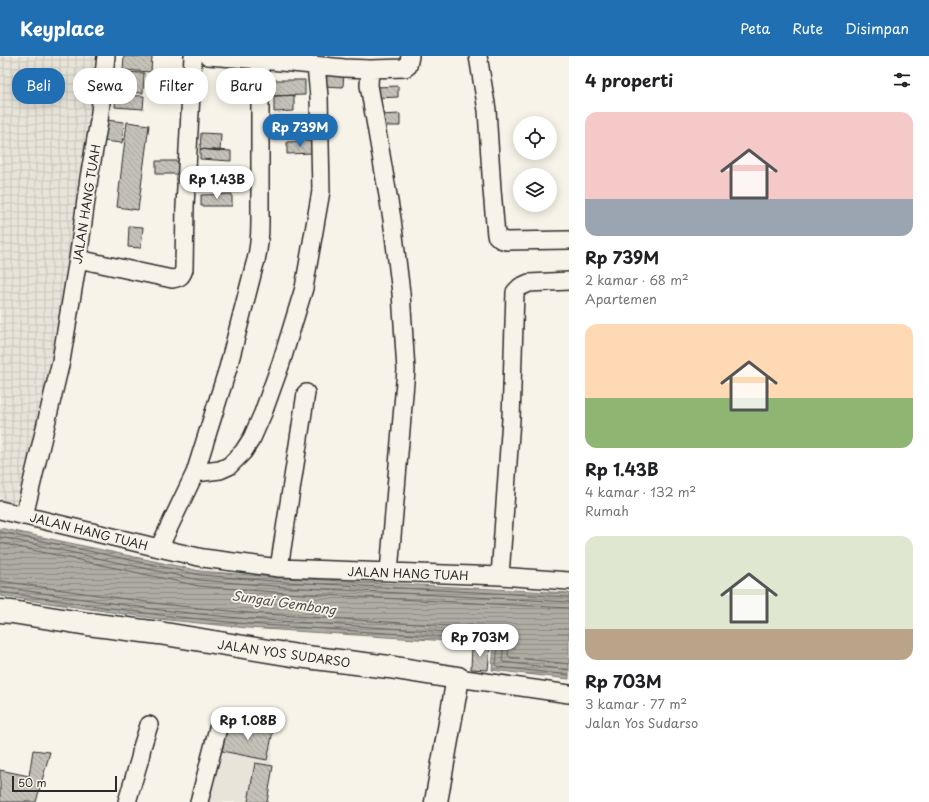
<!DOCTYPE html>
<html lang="id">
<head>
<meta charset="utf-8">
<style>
  :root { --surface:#fff; --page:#f6f6f6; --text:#202124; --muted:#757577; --accent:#1f6fb2 }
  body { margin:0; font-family:"Playpen Sans",sans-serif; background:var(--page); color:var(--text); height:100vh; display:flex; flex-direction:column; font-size:15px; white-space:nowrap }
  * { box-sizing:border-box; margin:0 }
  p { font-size:13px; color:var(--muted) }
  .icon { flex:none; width:22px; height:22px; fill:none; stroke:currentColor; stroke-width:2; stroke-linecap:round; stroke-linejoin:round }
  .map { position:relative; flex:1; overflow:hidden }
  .details { display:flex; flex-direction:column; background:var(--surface); width:360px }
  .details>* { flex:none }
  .top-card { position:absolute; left:12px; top:12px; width:380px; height:36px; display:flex; gap:8px }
  .tools { position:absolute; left:513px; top:60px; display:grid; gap:8px }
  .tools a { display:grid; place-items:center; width:44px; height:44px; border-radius:50%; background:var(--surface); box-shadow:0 2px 10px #0003; font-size:20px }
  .scale { position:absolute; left:12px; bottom:10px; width:105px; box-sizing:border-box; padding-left:4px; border:2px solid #2b2b2b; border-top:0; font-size:11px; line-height:14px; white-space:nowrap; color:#2b2b2b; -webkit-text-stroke:3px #f7f3e8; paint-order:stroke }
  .price { position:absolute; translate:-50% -34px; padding:0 9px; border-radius:14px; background:#fff; color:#222; font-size:13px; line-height:26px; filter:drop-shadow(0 1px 2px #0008) }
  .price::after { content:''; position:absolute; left:50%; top:24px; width:12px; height:9px; margin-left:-6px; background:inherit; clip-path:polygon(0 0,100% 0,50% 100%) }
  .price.active { background:var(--accent); color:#fff }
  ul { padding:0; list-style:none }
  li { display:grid; align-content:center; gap:8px; height:212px; padding:0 16px }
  li span { display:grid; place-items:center; height:124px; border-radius:12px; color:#555 }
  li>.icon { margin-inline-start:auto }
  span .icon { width:72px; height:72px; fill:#fffc; stroke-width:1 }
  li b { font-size:17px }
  h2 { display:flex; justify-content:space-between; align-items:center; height:48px; padding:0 16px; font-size:17px }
  .chip { padding:0 14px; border-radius:16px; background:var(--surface); box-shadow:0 2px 10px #0003; font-size:14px; line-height:36px }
  .chip.active { background:var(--accent); color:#fff }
  header { display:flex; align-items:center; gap:24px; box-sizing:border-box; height:56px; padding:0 20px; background:var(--accent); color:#fff }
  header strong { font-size:19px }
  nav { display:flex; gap:22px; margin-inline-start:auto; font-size:14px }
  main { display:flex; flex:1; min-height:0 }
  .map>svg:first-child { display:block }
  .built { fill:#e8e4da }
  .industrial { fill:url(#industrial-grid) }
  .water { fill:url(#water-rules); stroke:#7a7874 }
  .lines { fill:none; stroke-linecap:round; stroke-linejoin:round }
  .shore { stroke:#605f5b; stroke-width:1 }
  .building { fill:url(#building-back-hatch); stroke:#2b2b2b }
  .minor-casing { stroke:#2b2b2b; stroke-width:20 }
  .major-casing { stroke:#2b2b2b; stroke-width:25 }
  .minor { stroke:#f7f3e8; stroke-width:17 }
  .major { stroke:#f7f3e8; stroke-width:22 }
  .labels { text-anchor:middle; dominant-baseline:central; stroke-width:3.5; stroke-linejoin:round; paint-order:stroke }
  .street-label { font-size:12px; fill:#2b2b2b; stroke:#f7f3e8 }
  .water-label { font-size:13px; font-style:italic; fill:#53524f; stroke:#f7f3e8 }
</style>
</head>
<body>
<header>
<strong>Keyplace</strong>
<nav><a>Peta</a><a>Rute</a><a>Disimpan</a></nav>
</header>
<main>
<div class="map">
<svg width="569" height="746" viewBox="0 0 569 746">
  <defs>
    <pattern id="industrial-grid" width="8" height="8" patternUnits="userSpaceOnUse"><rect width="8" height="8" fill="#e8e4da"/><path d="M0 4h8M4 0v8" fill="none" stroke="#c7c4bb"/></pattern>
    <pattern id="water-rules" width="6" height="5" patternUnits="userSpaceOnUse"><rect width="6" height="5" fill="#afaca4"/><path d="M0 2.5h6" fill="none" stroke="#8f8c86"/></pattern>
    <pattern id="building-back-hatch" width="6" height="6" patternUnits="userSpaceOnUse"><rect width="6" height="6" fill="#c4c1b9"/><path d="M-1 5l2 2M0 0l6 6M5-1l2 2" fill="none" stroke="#a9a69f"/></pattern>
  </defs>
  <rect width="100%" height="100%" fill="#f7f3e8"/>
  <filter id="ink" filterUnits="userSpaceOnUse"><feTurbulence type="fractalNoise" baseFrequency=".025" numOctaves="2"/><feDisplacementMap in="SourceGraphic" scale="8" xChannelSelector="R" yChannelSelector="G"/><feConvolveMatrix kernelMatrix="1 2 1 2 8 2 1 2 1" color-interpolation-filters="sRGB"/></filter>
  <g filter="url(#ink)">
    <!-- built -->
    <path class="built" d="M225 666 273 675 271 710H273L267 746H206Z"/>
    <!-- industrial -->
    <path class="industrial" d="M0 0H106L99 65 24 460 0 454Z"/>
    <!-- water -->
    <path class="water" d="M0 472 200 515 286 522 569 537V623L492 614 494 588 248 572 159 563 0 540Z"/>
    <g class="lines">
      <!-- shore -->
      <path class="shore" d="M0 476 200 519 286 526 569 541
        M0 481 199 524 286 531 569 546
        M0 487 199 530 286 537 569 552
        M0 525 161 548 249 557 495 573C510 576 509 587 508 599L509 601 569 608
        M0 531 160 554 249 563 494 579C506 583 503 595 502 604L503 606 569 614
        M0 536 160 559 248 568 494 584 496 585 498 588 496 609 498 611 569 619"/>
    </g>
    <!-- building -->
    <path class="building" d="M124 0 152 1 151 16 123 14Z
      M322 14 344 15 343 31 322 30Z
      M119 16 144 17 143 37 118 36Z
      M274 24H305V39L274 40Z
      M398 30V41L377 42 376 31Z
      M116 39 144 40 143 53 115 51Z
      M294 39V55L274 56V40Z
      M400 58V70H380V59Z
      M105 64 124 66 122 87 103 85Z
      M127 66 149 69 138 154 117 151Z
      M201 77 221 78 220 95 200 93Z
      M313 85V97L287 98V86Z
      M200 93 231 95V105L200 103Z
      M156 105H185V118H156Z
      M232 138V150H201V139Z
      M129 170 143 171 141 192 128 191Z
      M472 590 490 591 488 614 471 613Z
      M228 666 273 675 267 704 222 695Z
      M33 694 50 696 36 746H0V714L29 720Z
      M255 707 273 710 267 746H248Z"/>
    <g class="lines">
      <defs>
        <path id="minor" d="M208 0 260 4 344 12 370 13 369 29 392 163 401 237 406 314 389 516
          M478 0 487 54 492 134 496 179 500 183 506 185 569 184
          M370 13 405 12 408 10 410 0
          M78 203 172 223C180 222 182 220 184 213L185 150 193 0
          M195 417 220 414 229 410 243 396 252 382 263 357 281 307 304 232 321 135 319 41 316 9
          M0 454 159 492 203 502 279 512 500 520 569 525
          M24 460 61 305 78 203 89 122 99 65 106 0
          M159 492 195 417 228 312 254 211C259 196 260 181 260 166V0
          M279 512 306 337
          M500 520 511 363 515 236 520 231 529 227 569 225
          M458 622 569 638
          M127 746 140 702 142 691 149 669
          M199 746 218 672"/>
        <path id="major" d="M0 555 12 556 88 568 159 577 298 600 389 611 458 622 436 746"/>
      </defs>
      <!-- minor casing -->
      <use href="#minor" class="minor-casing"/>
      <!-- major casing -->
      <use href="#major" class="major-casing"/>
      <!-- minor -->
      <use href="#minor" class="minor"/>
      <!-- major -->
      <use href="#major" class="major"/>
    </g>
  </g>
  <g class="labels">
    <!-- street labels -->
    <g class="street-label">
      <text transform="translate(86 148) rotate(-81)">JALAN HANG TUAH</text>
      <text transform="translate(89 475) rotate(14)">JALAN HANG TUAH</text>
      <text transform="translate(408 517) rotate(2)">JALAN HANG TUAH</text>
      <text transform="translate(284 597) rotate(8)">JALAN YOS SUDARSO</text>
    </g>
    <!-- water labels -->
    <g class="water-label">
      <text transform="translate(284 546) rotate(8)">Sungai Gembong</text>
    </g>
  </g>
</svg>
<div class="tools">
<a><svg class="icon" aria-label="locate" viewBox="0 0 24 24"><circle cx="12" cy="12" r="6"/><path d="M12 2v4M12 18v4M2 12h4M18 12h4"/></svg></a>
<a><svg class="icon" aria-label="layers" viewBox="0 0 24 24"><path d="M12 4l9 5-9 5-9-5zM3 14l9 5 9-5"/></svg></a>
</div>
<div class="scale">50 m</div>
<b class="price active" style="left:300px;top:92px">Rp 739M</b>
<b class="price" style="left:217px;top:144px">Rp 1.43B</b>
<b class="price" style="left:480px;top:602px">Rp 703M</b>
<b class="price" style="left:248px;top:685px">Rp 1.08B</b>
<div class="top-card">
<a class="chip active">Beli</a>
<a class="chip">Sewa</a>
<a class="chip">Filter</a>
<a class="chip">Baru</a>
</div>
</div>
<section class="details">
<h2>4 properti<svg class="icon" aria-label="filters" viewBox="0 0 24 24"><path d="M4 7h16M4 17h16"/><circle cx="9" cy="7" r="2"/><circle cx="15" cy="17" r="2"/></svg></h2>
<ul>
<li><span style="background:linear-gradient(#f6c9c9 70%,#9aa5b1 0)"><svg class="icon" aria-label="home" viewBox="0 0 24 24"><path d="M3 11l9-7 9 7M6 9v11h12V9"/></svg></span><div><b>Rp 739M</b><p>2 kamar · 68 m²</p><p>Apartemen</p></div></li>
<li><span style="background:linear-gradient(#ffd9b3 60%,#8fb573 0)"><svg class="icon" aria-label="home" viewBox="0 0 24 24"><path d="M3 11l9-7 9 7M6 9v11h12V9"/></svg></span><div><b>Rp 1.43B</b><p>4 kamar · 132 m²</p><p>Rumah</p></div></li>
<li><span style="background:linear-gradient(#dfe7d0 75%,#b9a48a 0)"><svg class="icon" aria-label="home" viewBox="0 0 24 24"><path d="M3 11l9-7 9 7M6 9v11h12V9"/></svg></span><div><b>Rp 703M</b><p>3 kamar · 77 m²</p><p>Jalan Yos Sudarso</p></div></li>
</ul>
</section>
</main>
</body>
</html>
